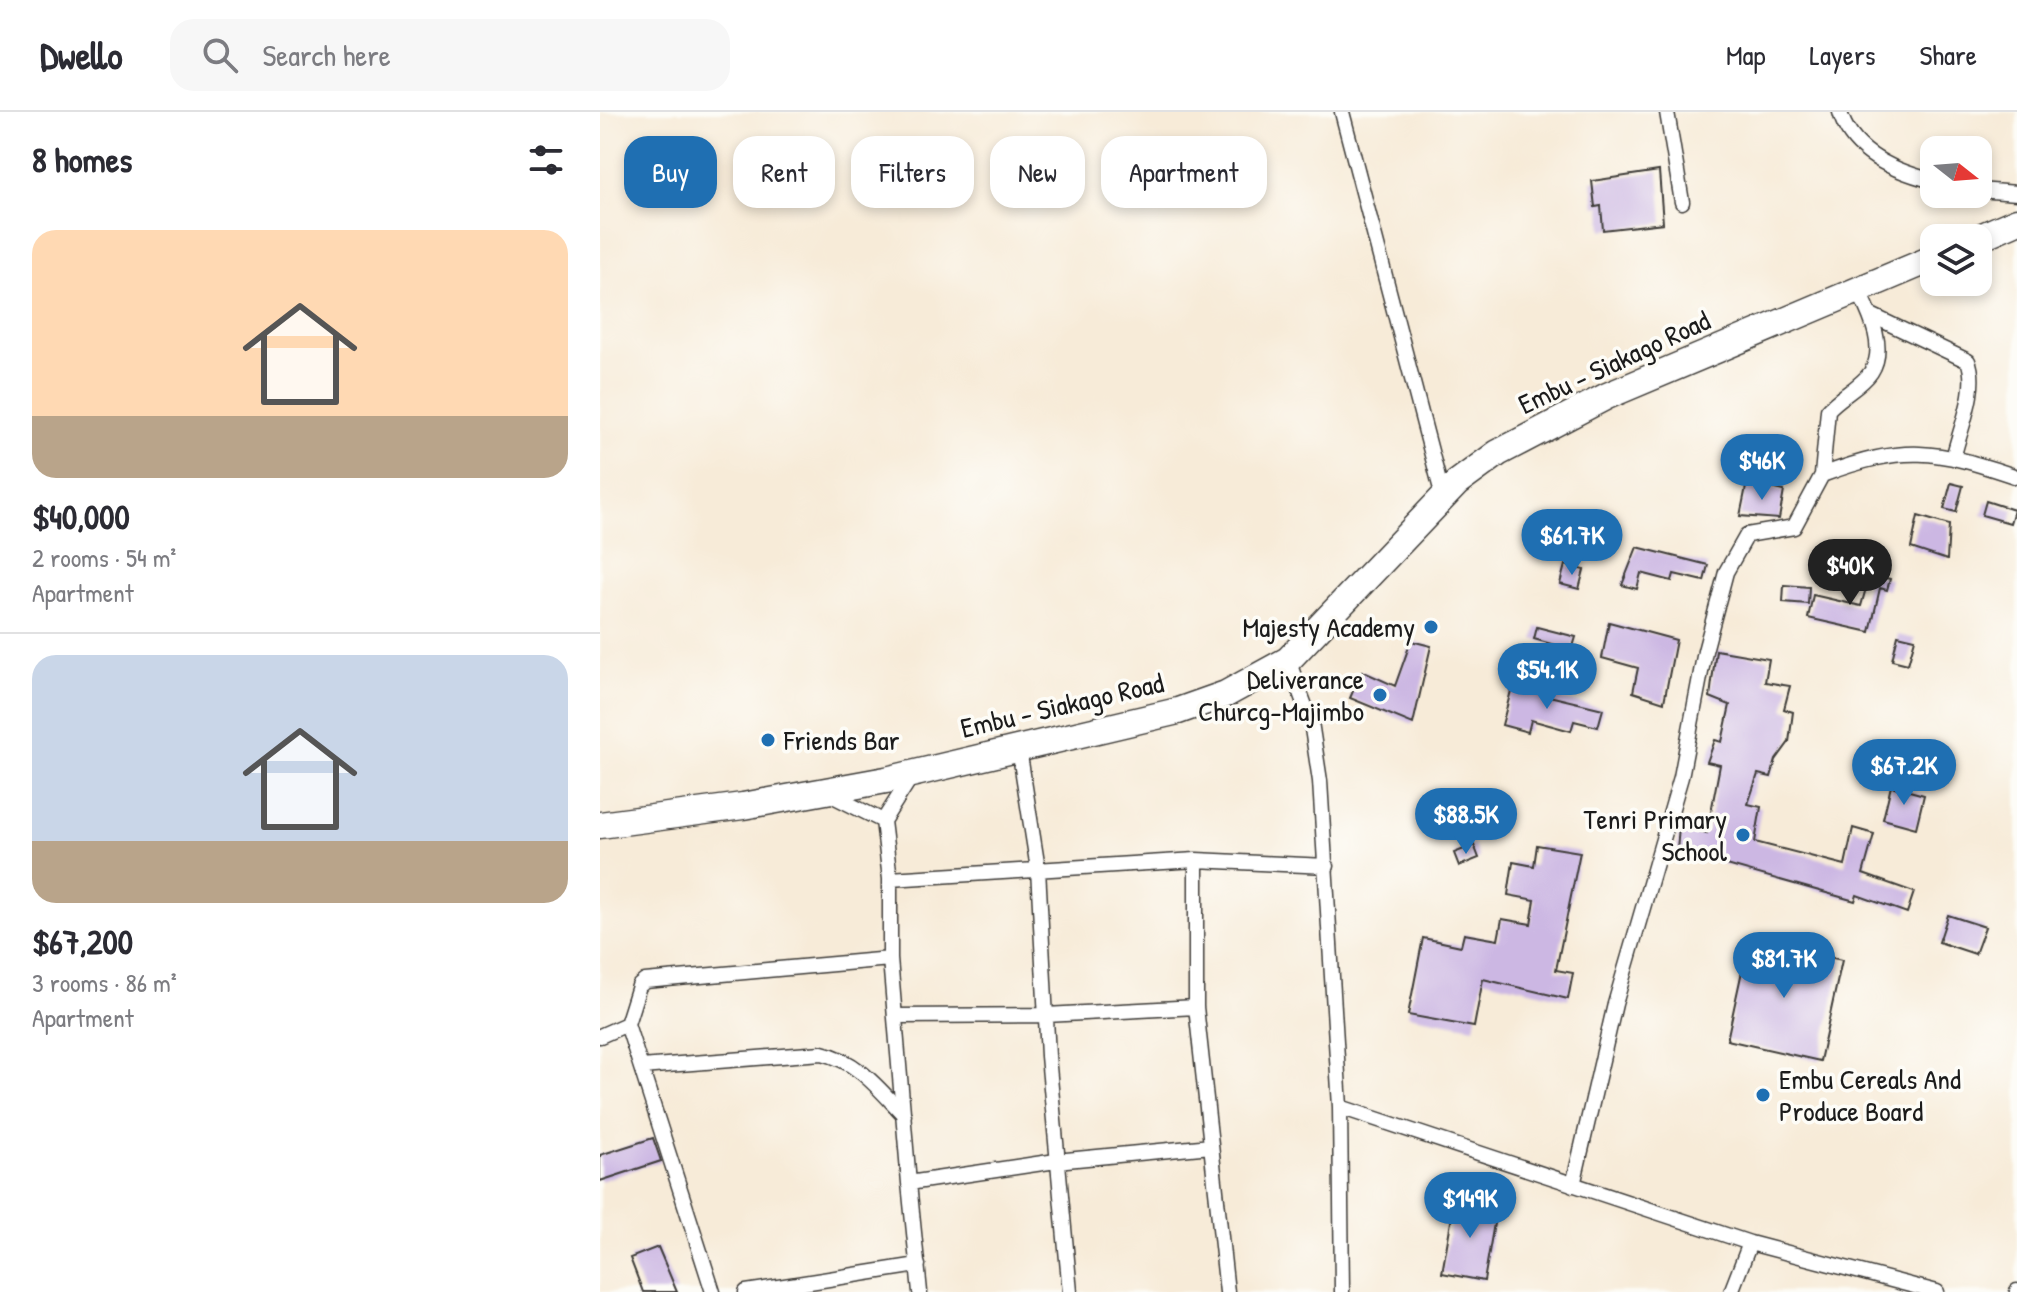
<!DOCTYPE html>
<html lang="en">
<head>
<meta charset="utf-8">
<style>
  :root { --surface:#fff; --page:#f7f7f7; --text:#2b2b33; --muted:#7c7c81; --line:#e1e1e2; --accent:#1f6fb2 }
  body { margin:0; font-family:"Patrick Hand",sans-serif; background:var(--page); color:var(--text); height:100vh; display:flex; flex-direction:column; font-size:30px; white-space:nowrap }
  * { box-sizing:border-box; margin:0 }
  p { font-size:26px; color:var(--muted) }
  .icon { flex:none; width:44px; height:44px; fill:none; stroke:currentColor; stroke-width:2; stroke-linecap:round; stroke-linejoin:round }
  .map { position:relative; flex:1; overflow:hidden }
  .panel { display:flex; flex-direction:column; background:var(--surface); width:600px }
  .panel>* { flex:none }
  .banner { position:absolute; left:24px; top:24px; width:760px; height:72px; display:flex; gap:16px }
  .needle { width:52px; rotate:107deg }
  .tools { position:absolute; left:1320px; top:24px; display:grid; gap:16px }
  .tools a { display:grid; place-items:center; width:72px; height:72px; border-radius:16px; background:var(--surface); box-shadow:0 4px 12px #0003; font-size:40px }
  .price { position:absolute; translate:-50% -68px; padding:0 18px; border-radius:28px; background:var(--accent); color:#fff; font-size:26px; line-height:52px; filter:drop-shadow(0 2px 4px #0008) }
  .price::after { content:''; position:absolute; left:50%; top:48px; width:24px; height:18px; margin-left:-12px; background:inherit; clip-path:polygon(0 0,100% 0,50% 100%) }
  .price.selected { background:#222; color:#fff }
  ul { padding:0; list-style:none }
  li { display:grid; align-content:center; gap:16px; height:424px; padding:0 32px }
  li+li { border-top:2px solid var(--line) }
  li span { display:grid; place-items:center; height:248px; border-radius:24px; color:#555 }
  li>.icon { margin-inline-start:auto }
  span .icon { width:144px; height:144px; fill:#fffc; stroke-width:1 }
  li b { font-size:34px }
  h2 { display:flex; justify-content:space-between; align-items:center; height:96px; padding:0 32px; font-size:34px }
  .tag { padding:0 28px; border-radius:24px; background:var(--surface); box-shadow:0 4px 12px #0003; font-size:28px; line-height:72px }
  .tag.selected { background:var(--accent); color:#fff }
  header { display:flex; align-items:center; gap:48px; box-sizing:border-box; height:112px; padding:0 40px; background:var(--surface); border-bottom:2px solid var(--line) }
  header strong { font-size:38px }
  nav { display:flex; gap:44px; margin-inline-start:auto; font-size:28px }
  .search { width:560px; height:72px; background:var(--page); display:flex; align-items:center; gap:20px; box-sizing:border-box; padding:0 28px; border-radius:24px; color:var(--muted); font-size:30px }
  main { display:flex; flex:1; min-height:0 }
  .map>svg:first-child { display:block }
  .building { fill:#ccb7e3 }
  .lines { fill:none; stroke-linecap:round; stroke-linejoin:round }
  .street-casing { stroke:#3d3b38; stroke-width:17 }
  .highway-casing { stroke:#3d3b38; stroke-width:29 }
  .street { stroke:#fff; stroke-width:14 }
  .highway { stroke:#fff; stroke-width:26 }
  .poi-dot { fill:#1f6fb2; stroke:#fdfcf7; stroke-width:3 }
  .labels { text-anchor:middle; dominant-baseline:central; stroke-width:7; stroke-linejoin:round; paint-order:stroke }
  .street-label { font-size:28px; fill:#1c1c1c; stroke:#fdfcf7 }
  .poi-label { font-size:28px; fill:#1c1c1c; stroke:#fdfcf7; text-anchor:end }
</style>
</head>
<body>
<header>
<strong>Dwello</strong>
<div class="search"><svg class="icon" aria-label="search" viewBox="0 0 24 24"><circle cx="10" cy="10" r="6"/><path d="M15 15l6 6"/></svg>Search here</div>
<nav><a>Map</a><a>Layers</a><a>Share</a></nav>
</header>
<main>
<section class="panel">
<h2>8 homes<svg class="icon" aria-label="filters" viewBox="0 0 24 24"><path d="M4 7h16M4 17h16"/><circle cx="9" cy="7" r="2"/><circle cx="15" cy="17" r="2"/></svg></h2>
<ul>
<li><span style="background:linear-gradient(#ffd9b3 75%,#b9a48a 0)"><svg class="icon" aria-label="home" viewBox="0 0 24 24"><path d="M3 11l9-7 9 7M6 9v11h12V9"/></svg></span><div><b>$40,000</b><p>2 rooms · 54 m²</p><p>Apartment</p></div></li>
<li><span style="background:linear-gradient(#c9d6e8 75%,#b9a48a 0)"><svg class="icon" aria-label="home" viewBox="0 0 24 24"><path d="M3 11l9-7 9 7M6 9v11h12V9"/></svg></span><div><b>$67,200</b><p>3 rooms · 86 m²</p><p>Apartment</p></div></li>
</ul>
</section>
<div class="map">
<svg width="1417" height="1180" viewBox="0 0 1417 1180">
  <rect width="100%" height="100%" fill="#fdfcf7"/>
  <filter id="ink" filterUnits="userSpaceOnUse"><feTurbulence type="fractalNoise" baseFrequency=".0125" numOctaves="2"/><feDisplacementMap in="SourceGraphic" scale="16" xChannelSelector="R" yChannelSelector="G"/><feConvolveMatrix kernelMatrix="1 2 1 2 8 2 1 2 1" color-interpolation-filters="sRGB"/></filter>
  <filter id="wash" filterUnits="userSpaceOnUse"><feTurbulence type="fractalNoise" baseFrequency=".006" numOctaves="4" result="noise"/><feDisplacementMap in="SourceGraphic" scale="32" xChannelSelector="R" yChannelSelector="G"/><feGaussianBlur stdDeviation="1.8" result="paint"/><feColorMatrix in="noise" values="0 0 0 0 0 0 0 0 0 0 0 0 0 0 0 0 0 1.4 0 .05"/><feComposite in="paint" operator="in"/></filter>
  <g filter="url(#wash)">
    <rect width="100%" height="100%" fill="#f7ebd8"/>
    <g id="blocks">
      <!-- building -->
      <path class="building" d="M1059 59 1063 111 1003 118 1001 94 995 95 992 69Z
        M1147 370 1184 379 1179 407 1140 404Z
        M1351 371 1363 374 1356 400 1344 397Z
        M1386 389 1414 398 1410 411 1382 403Z
        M1318 404 1349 413 1347 448 1311 436Z
        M1037 435 1108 453 1104 469 1074 462 1072 469 1041 461 1037 477 1022 473Z
        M965 453 984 458 979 477 960 472Z
        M1270 462 1290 467 1287 478 1280 476 1270 520 1208 506 1213 483 1261 494Z
        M1184 473 1209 475 1208 492 1183 490Z
        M1009 510 1076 528 1064 590 1033 580 1038 556 1002 546Z
        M937 515 976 525 972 538 934 527Z
        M1298 523 1315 527 1308 552 1292 548Z
        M811 529 831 534 813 612 750 586 762 559 795 574Z
        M1116 538 1169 547 1165 570 1190 574 1184 597 1193 600 1189 630 1176 648 1171 665 1158 662 1148 692 1161 695 1155 730 1245 753 1253 716 1274 722 1263 762 1314 780 1307 801 1257 783 1255 789 1077 739 1079 714 1107 721 1120 653 1107 650 1115 628 1122 630 1130 593 1110 585Z
        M912 575 1003 597 998 615 974 609 971 619 931 608 928 620 902 613Z
        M1291 674 1324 683 1316 716 1283 707Z
        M874 733 879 746 859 754 854 741Z
        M937 733 980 740 956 858 973 861 968 887 883 867 874 915 808 903 823 826 861 834 864 822 898 828 902 807 931 812 935 788 908 783 913 750 934 754Z
        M1348 803 1385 815 1375 842 1339 830Z
        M1149 827 1242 848 1220 949 1127 928Z
        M53 1026 61 1049 0 1069V1043Z
        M855 1087 897 1094 884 1169 842 1161Z
        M58 1135 77 1180H43L30 1146Z"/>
    </g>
  </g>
  <g filter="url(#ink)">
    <use href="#blocks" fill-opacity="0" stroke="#3d3b38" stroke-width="2"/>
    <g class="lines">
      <defs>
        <path id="street" d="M742 0 843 385
          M1067 0 1082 90
          M1240 0C1251 42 1297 60 1334 69
          M1378 78 1417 81
          M1269 202 1368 249C1379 275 1360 317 1354 343
          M1222 363 1228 298C1240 284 1261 275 1271 260 1287 236 1270 203 1259 180
          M688 548 711 610 720 669 740 995 742 1180
          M419 637 438 757 448 944 470 1180
          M227 681 283 709
          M596 748V895L627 1180
          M290 767 283 709 313 662
          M290 847V767L596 748 727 754
          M296 904 446 903 596 895
          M27 912 113 1180
          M0 924 27 912 39 874 45 869 290 847 309 1071 456 1049 611 1034
          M41 955 222 941C258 949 279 977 304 1003
          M740 995 1150 1131 1337 1180
          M309 1071 320 1180
          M973 1073 1015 892 1081 665 1105 539 1126 460 1147 423 1194 415 1222 363C1304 332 1335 337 1417 365
          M146 1180 318 1153
          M1131 1180 1150 1131
          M1417 1180V1179"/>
        <path id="highway" d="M1378 126 1417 109
          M0 713 143 694 286 668 578 599 626 582 688 548 857 371 898 341 1007 284 1334 146"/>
      </defs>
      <!-- street casing -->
      <use href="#street" class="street-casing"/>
      <!-- highway casing -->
      <use href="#highway" class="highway-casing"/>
      <!-- street -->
      <use href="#street" class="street"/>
      <!-- highway -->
      <use href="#highway" class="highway"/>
    </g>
  </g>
  <!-- markers -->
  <g class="poi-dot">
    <circle cx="831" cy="515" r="8"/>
    <circle cx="780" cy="583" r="8"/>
    <circle cx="168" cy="628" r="8"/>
    <circle cx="1143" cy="723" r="8"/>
    <circle cx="1163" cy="983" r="8"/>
  </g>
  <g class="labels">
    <!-- street labels -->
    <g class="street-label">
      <text transform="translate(1014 250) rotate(-25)">Embu - Siakago Road</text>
      <text transform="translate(462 593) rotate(-13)">Embu - Siakago Road</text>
    </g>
    <!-- poi labels -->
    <g class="poi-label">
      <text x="815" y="515">Majesty Academy</text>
      <text x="764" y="567">Deliverance<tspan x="764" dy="32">Churcg-Majimbo</tspan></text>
      <text x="184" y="628" text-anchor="start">Friends Bar</text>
      <text x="1127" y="707">Tenri Primary<tspan x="1127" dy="32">School</tspan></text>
      <text x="1179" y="967" text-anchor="start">Embu Cereals And<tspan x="1179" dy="32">Produce Board</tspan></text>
    </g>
  </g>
</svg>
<div class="tools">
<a><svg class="needle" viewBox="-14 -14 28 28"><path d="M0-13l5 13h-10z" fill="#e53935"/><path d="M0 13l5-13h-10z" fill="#7c7c81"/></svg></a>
<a><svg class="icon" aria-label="layers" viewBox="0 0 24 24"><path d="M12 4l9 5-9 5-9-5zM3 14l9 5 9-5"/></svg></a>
</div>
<b class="price" style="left:1162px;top:390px">$46K</b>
<b class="price" style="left:972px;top:465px">$61.7K</b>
<b class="price selected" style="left:1250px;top:495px">$40K</b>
<b class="price" style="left:947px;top:599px">$54.1K</b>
<b class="price" style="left:1304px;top:695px">$67.2K</b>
<b class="price" style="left:866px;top:744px">$88.5K</b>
<b class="price" style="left:1184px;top:888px">$81.7K</b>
<b class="price" style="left:870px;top:1128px">$149K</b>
<div class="banner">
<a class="tag selected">Buy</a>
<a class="tag">Rent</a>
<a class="tag">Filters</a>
<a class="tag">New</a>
<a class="tag">Apartment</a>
</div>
</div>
</main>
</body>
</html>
